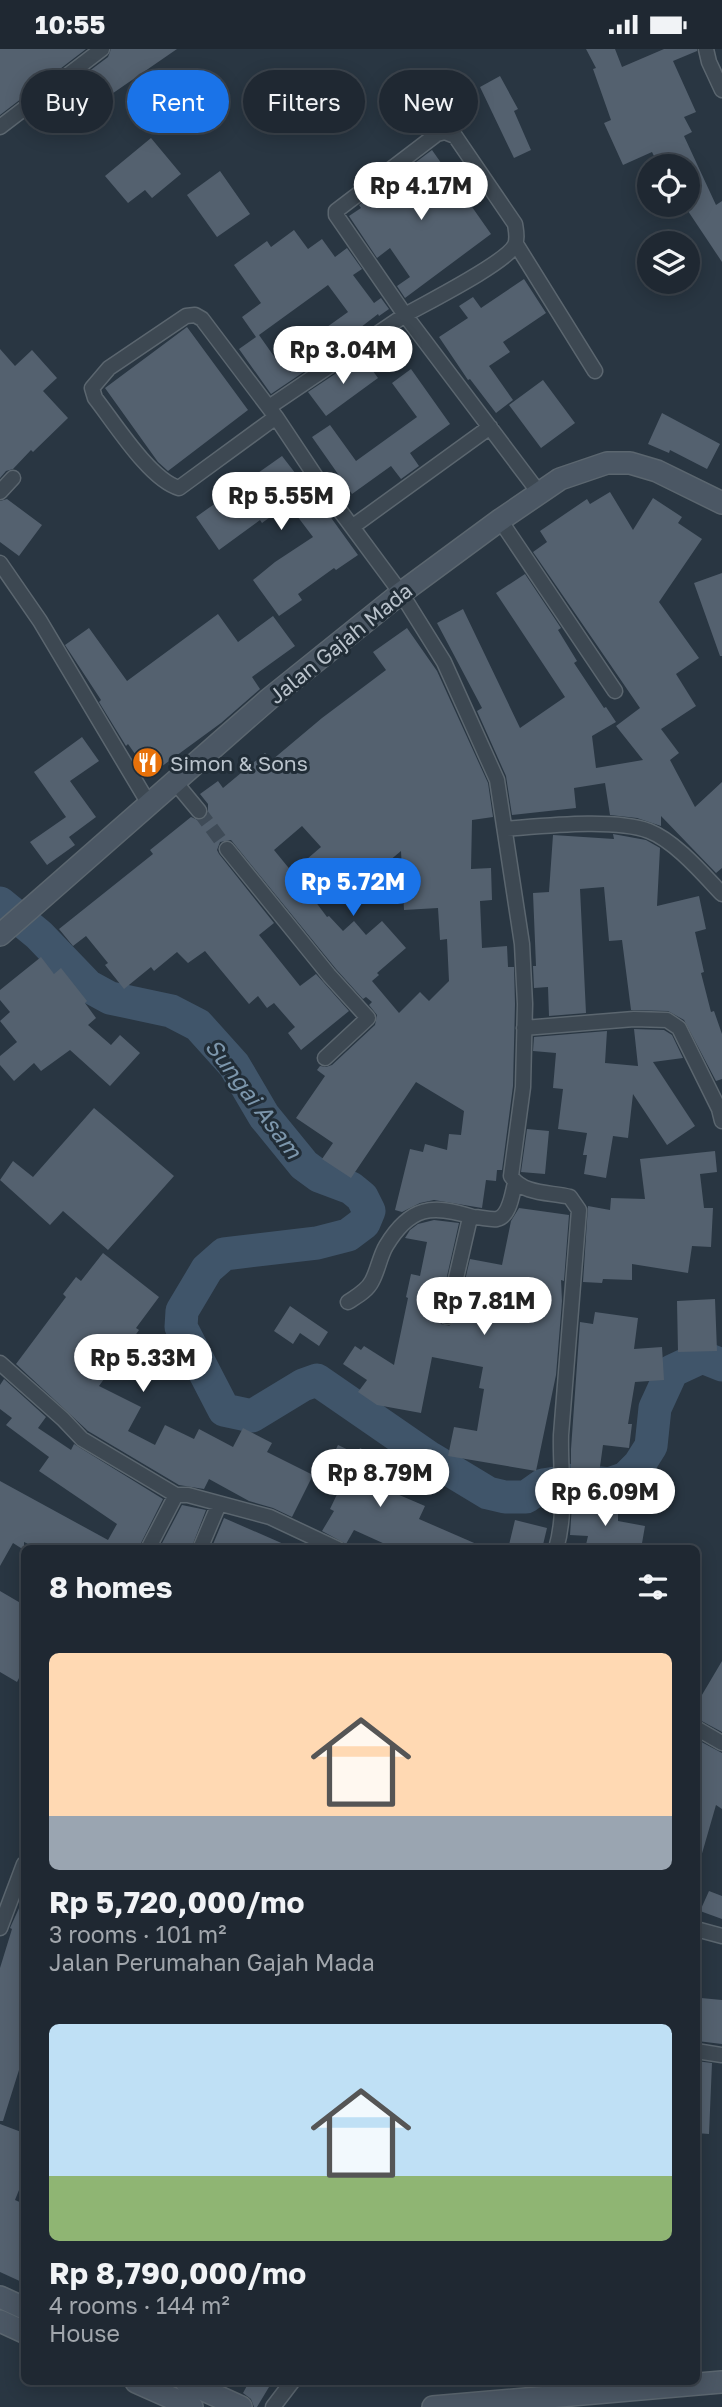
<!DOCTYPE html>
<html lang="en">
<head>
<meta charset="utf-8">
<style>
  :root { --surface:#1f2832; --page:#27303a; --text:#f1f3f6; --muted:#a1a6ac; --line:#3c444d; --accent:#1a73e8 }
  body { margin:0; font-family:"Golos Text",sans-serif; background:var(--page); color:var(--text); height:100vh; display:flex; flex-direction:column; font-size:26px; white-space:nowrap }
  * { box-sizing:border-box; margin:0 }
  p { font-size:23px; color:var(--muted) }
  .icon { flex:none; width:38px; height:38px; fill:none; stroke:currentColor; stroke-width:2; stroke-linecap:round; stroke-linejoin:round }
  .map { position:relative; flex:1; overflow:hidden }
  .sheet { position:absolute; left:21px; top:1496px; width:679px; height:840px; display:flex; flex-direction:column; background:var(--surface); border-radius:10px; box-shadow:0 4px 18px #0003,0 0 0 2px var(--line) }
  .sheet>* { flex:none }
  .top-card { position:absolute; left:21px; top:21px; width:681px; height:63px; display:flex; gap:14px }
  .tools { position:absolute; left:637px; top:105px; display:grid; gap:14px }
  .tools a { display:grid; place-items:center; width:63px; height:63px; border-radius:50%; background:var(--surface); box-shadow:0 4px 18px #0003,0 0 0 2px var(--line); font-size:35px }
  .price { position:absolute; translate:-50% -60px; padding:0 16px; border-radius:24px; background:#fff; color:#222; font-size:23px; line-height:46px; filter:drop-shadow(0 2px 4px #0008) }
  .price::after { content:''; position:absolute; left:50%; top:42px; width:21px; height:16px; margin-left:-10px; background:inherit; clip-path:polygon(0 0,100% 0,50% 100%) }
  .price.selected { background:var(--accent); color:#fff }
  ul { padding:0; list-style:none }
  li { display:grid; align-content:center; gap:14px; height:371px; padding:0 28px }
  li span { display:grid; place-items:center; height:217px; border-radius:10px; color:#555 }
  li>.icon { margin-inline-start:auto }
  span .icon { width:126px; height:126px; fill:#fffc; stroke-width:1 }
  li b { font-size:30px }
  h2 { display:flex; justify-content:space-between; align-items:center; height:84px; padding:0 28px; font-size:30px }
  .chip { padding:0 24px; border-radius:32px; background:var(--surface); box-shadow:0 4px 18px #0003,0 0 0 2px var(--line); font-size:24px; line-height:63px }
  .chip.selected { background:var(--accent); color:#fff }
  .status { display:flex; justify-content:space-between; align-items:center; height:49px; padding:0 35px; background:var(--surface); direction:ltr }
  .status svg { height:19px; fill:currentColor }
  .map>svg:first-child { display:block }
  .lines { fill:none; stroke-linecap:round; stroke-linejoin:round }
  .river { stroke:#40556a; stroke-width:33 }
  .building { fill:#54616f; fill-rule:evenodd }
  .street-tunnel { stroke:#3f4b57; stroke-width:14; stroke-dasharray:14 7; stroke-linecap:butt }
  .street-casing { stroke:#5b666f; stroke-width:17 }
  .secondary-casing { stroke:#5b666f; stroke-width:24 }
  .street { stroke:#3d4852; stroke-width:14 }
  .secondary { stroke:#4b5764; stroke-width:21 }
  .labels { text-anchor:middle; dominant-baseline:central; stroke-width:6; stroke-linejoin:round; paint-order:stroke }
  .street-label { font-size:21px; fill:#bac3cc; stroke:#212d37 }
  .poi-label { font-size:21px; fill:#bac3cc; stroke:#212d37; text-anchor:start }
  .water-label { font-size:23px; font-style:italic; fill:#7c96ac; stroke:#212d37 }
</style>
</head>
<body>
<div class="status"><b>10:55</b><svg viewBox="0 0 49 12"><path d="M0 12V9h3v3zM5 12V6h3v6zM10 12V3h3v9zM15 12V0h3v12zM26 1h20v11H26zM47 4h2v5h-2z"/></svg></div>
<div class="map">
<svg width="722" height="2358" viewBox="0 0 722 2358">
  <rect width="100%" height="100%" fill="#293642"/>
  <g class="lines">
    <!-- river -->
    <path class="river" d="M0 854 39 886 88 937 110 949 171 962 198 976 234 1016 264 1067 304 1116 319 1127 351 1139 362 1148 369 1162 364 1174 348 1186 317 1194 224 1205 207 1220 182 1262 181 1278 224 1361 252 1367 303 1336 317 1331 430 1409 488 1444 505 1448H526L543 1436 574 1431 609 1435 626 1429 639 1416 651 1397 655 1359 672 1322 702 1308 722 1316"/>
  </g>
  <!-- building -->
  <path class="building" d="M0 0H86L0 66Z
    M111 0H177L90 60 72 35 108 8Z
    M586 0H615L622 18 664 0H697V2L673 12 696 63 684 68 692 83 684 87 716 156 722 152V213L688 162V117H659L652 103 623 116 604 74 611 71 593 20 596 19Z
    M500 27 518 60 514 62 531 101 514 109 480 38Z
    M292 42 301 53 290 63 281 52Z
    M151 89 181 125 152 149 145 141 128 154 105 127Z
    M432 101 491 185 405 249 397 237 410 228 390 199 377 209 349 167 361 159 359 156Z
    M220 122 250 165 217 188 187 146Z
    M294 181 308 200 322 190 335 208 347 199 362 220 353 226 374 254 381 249 389 260 379 267 378 265 352 285 354 288 351 291 271 345 239 300 256 288 242 268 261 254 234 216 267 192 271 198ZM328 236 348 263 278 313 259 286Z
    M524 230 546 264 503 293 510 303 489 317 513 351 496 364 470 330 468 331 439 288 468 269 459 257 473 248 481 259Z
    M187 278 248 361 168 422 158 413 105 339Z
    M0 300 15 317 32 301 57 329 43 342 68 369 33 403 31 401 13 420 6 422 0 429Z
    M362 307 378 329 326 367 308 343Z
    M411 320 450 375 410 404 419 417 401 430 391 417 352 445 312 388 330 376 356 412 417 368 392 334Z
    M543 331 575 374 541 399 509 356Z
    M662 364 720 395 707 420 670 401 669 404 648 395Z
    M282 407 323 460 324 459 358 506 336 521 334 519 298 545 302 551 279 567 253 531 275 513 313 488 288 455 262 474 260 471 219 501 196 468Z
    M610 443 633 481 653 449 682 468 678 474 702 490 659 553 699 609 676 625 696 657 661 680 679 704 670 711 695 758 722 733V819L716 824 661 767V777L637 769 610 766 605 734 574 739 576 759 512 766 506 727 477 662 482 659 437 574 463 560 520 679 565 648 496 544 525 525 561 579 558 581 577 612 574 614 604 659 606 658 616 673 592 687 596 719 643 711 616 677 640 659 533 503 547 493 540 482 587 450 590 455Z
    M7 450 42 476 19 507 0 493V452Z
    M722 524V607H720L694 534Z
    M218 565 238 593 273 567 295 597 252 628 260 640 221 674 150 726 128 695 126 697 99 653 101 651 65 596 89 579 127 632Z
    M407 579 437 622 488 734 493 768 472 771 471 820 491 819 492 851 480 852 482 899 507 897 508 918H514L515 955 513 1037 502 1121H497L496 1132 486 1131 482 1159 434 1151 420 1154 402 1163 395 1161 410 1100 423 1103 425 1095 447 1101 449 1085 461 1086 464 1062 416 1033 351 1129 322 1110 333 1094 296 1069 325 1027 317 1021 320 1017 326 1018 332 1016 375 976 377 966 369 956 372 953 366 948 363 950 336 920 231 791 220 793 217 801 219 805 274 874 259 886 300 937 316 925 349 962 301 1001 288 984 295 978 274 954 267 959 258 947 249 955 205 902 188 914 177 903 154 922 151 918 124 940 105 916 108 914 86 887 73 897 59 880 153 805 150 801 191 768 200 772 206 769 208 765V755L200 745 218 732 223 739 265 704 272 711 322 669 386 621 373 603ZM302 777 321 798 292 823 274 801ZM401 802 404 861 438 859 440 891 447 890 449 932 429 952 420 943 399 964 372 932 379 926 377 924 406 899 382 872 366 886 354 872 343 882 329 867 327 868 306 840 338 813 359 837Z
    M82 688 99 712 70 732 96 768 69 788 75 796 47 816 30 793 66 768 34 723Z
    M613 785 646 791 660 799 657 857 699 847 706 880 695 883 704 923 701 924 711 963 714 962 722 985V1030L716 1032 684 971 668 962 631 961 622 891 609 892 604 838 580 840 586 964 549 967 548 938 534 939 533 917H536L533 844 549 843 553 786 614 790Z
    M41 908 54 925 61 919 87 952 85 954 96 969 88 976 111 996 120 986 140 1004 110 1037 70 1001 41 1022 34 1014 14 1032 0 1016V1007L17 993 0 972 10 963 0 951V941Z
    M634 980 664 981 672 986 683 1009 653 1013 695 1077 667 1096 633 1045 628 1089 613 1087 606 1129 584 1125 587 1106H583L587 1084 558 1080 563 1040 553 1039 556 1004 533 1002 534 988 607 982 605 1014 638 1017Z
    M94 1059 174 1127 108 1201 63 1162 50 1176 0 1131 13 1112 33 1128Z
    M527 1080 549 1082 545 1125 521 1123Z
    M715 1102 717 1123 700 1125 704 1159H713L711 1198 692 1197 688 1224 632 1215V1231L603 1230 602 1234 583 1233 588 1157 610 1161 611 1149 645 1150 640 1110Z
    M519 1159 569 1166 564 1232 561 1231 562 1252 556 1326 536 1422 448 1407 454 1378 477 1382 484 1340 479 1339 483 1318 432 1308 421 1364 377 1356 358 1343 367 1331 343 1315 355 1297 361 1301 364 1297 394 1316 408 1249 406 1248 411 1225 420 1227 427 1193 405 1189 410 1181 418 1175 434 1171 459 1174 438 1267 441 1275 449 1277 456 1270 470 1210 502 1216 511 1172Z
    M103 1204 159 1248 136 1279 139 1281 99 1337 141 1358 128 1382 155 1396 165 1376 194 1390 199 1380 233 1398 243 1379 272 1394 267 1403 313 1426 292 1468 273 1459 249 1452 209 1430 204 1440 179 1436 88 1382 16 1315 66 1248 63 1245 76 1228 81 1232Z
    M715 1250 717 1302 678 1303 677 1252Z
    M290 1257 328 1283 319 1297 300 1284 293 1295 274 1282Z
    M595 1263 638 1269 634 1300 662 1298 664 1331 635 1333 628 1375H632L629 1399 603 1396 599 1425 571 1422V1400L580 1273 593 1275Z
    M4 1330 46 1368 38 1379 71 1401 74 1395 163 1450 138 1500H39L24 1493V1501L13 1494 0 1517V1432L108 1491 117 1475 39 1422 49 1408 6 1376 12 1369 0 1360V1336Z
    M338 1396 357 1405 360 1399 374 1406 366 1422 400 1439 397 1445 425 1457 419 1470 488 1500H396L354 1481 346 1495 322 1482 334 1462 330 1460 340 1439 322 1429Z
    M572 1455 618 1457V1472L645 1477 641 1500H585L588 1487 570 1486Z
    M182 1456 206 1461 191 1500H159Z
    M224 1469 295 1500H211Z
    M515 1471 547 1479 542 1500H508Z
    M0 1542 24 1556V1619L17 1633 0 1623Z
    M722 1612V1683L696 1669V1656Z
    M696 1690 722 1704V1760L716 1756 701 1808H696Z
    M709 1842 722 1847V1870L700 1862Z
    M24 1848V2005L3 2072H0V1919L12 1880 10 1879Z
    M701 1949 722 1951V1995L697 1992Z
    M696 2012 712 2014 709 2085 696 2084Z
    M0 2075 24 2084V2116L19 2130 23 2131 15 2151 24 2155V2234L0 2223Z
    M249 2333H272L257 2358H254L251 2350 243 2344Z"/>
  <g class="lines">
    <!-- street-tunnel -->
    <path class="street-tunnel" d="M199 762 227 800"/>
    <defs>
      <path id="street" d="M706 0 709 13 722 41
        M0 78 102 0
        M445 83 455 87 515 175C516 182 518 189 515 196 506 214 426 254 405 266L336 166V162L437 85Z
        M516 195 595 322
        M269 358 405 266 540 445
        M276 368 179 439C150 431 114 373 95 349L92 339 109 319 186 267 195 266 202 270 276 368 324 440 401 544 444 613 497 731 522 895 525 955 523 1038 511 1127C523 1146 551 1143 570 1148L579 1161 561 1386C560 1425 567 1462 556 1500
        M0 443 13 429
        M500 471 615 642
        M352 478 490 378
        M0 514 40 572 149 755
        M175 733 199 762
        M505 780C544 777 614 769 649 782 675 792 703 825 722 845
        M227 800 329 926 368 969 325 1009
        M524 979 634 970 667 971 679 979 719 1060 722 1072
        M348 1253C357 1247 367 1242 372 1232 378 1221 380 1207 386 1197 410 1157 432 1155 473 1168
        M447 1268 469 1173 473 1168C481 1168 490 1171 497 1170 510 1167 512 1145 515 1134
        M0 1314 63 1370 82 1390 176 1446H188L270 1468 338 1500
        M148 1500 176 1446
        M200 1500 219 1455
        M696 1679 722 1694
        M0 1879 24 1815
        M696 1880 722 1887
        M696 2002 722 2006
        M273 2358 292 2333"/>
      <path id="secondary" d="M0 886 269 650 401 544 500 471 560 430 607 414H630L657 422 722 454
        M0 2248 24 2259
        M0 2272 24 2283
        M136 2333 192 2358
        M186 2333 241 2358
        M433 2358 722 2333"/>
    </defs>
    <!-- street casing -->
    <use href="#street" class="street-casing"/>
    <!-- secondary casing -->
    <use href="#secondary" class="secondary-casing"/>
    <!-- street -->
    <use href="#street" class="street"/>
    <!-- secondary -->
    <use href="#secondary" class="secondary"/>
  </g>
  <!-- icons -->
  <defs>
    <symbol id="restaurant-disc" viewBox="-11 -11 22 22"><circle r="9.5" fill="#e8710a" stroke="#212d37"/><path d="M-5-6h1v4h1v-4h1v4h1v-4h1v5L-1.5 .5V6h-2V.5L-5-1ZM5-6V6H3V1.5H1.5Q1.5-4 5-6Z" fill="#fff"/></symbol>
  </defs>
  <g fill-rule="evenodd">
    <use href="#restaurant-disc" x="130" y="696" width="35" height="35"/>
  </g>
  <g class="labels">
    <!-- street labels -->
    <g class="street-label">
      <text transform="translate(340 594) rotate(-39)">Jalan Gajah Mada</text>
    </g>
    <!-- poi labels -->
    <g class="poi-label">
      <text x="170" y="714">Simon &amp; Sons</text>
    </g>
    <!-- water labels -->
    <g class="water-label">
      <text transform="translate(254 1049) rotate(53)">Sungai Asam</text>
    </g>
  </g>
</svg>
<div class="tools">
<a><svg class="icon" aria-label="locate" viewBox="0 0 24 24"><circle cx="12" cy="12" r="6"/><path d="M12 2v4M12 18v4M2 12h4M18 12h4"/></svg></a>
<a><svg class="icon" aria-label="layers" viewBox="0 0 24 24"><path d="M12 4l9 5-9 5-9-5zM3 14l9 5 9-5"/></svg></a>
</div>
<b class="price" style="left:421px;top:173px">Rp 4.17M</b>
<b class="price" style="left:343px;top:337px">Rp 3.04M</b>
<b class="price" style="left:281px;top:483px">Rp 5.55M</b>
<b class="price selected" style="left:353px;top:869px">Rp 5.72M</b>
<b class="price" style="left:484px;top:1288px">Rp 7.81M</b>
<b class="price" style="left:143px;top:1345px">Rp 5.33M</b>
<b class="price" style="left:380px;top:1460px">Rp 8.79M</b>
<b class="price" style="left:605px;top:1479px">Rp 6.09M</b>
<div class="top-card">
<a class="chip">Buy</a>
<a class="chip selected">Rent</a>
<a class="chip">Filters</a>
<a class="chip">New</a>
</div>
<section class="sheet">
<h2>8 homes<svg class="icon" aria-label="filters" viewBox="0 0 24 24"><path d="M4 7h16M4 17h16"/><circle cx="9" cy="7" r="2"/><circle cx="15" cy="17" r="2"/></svg></h2>
<ul>
<li><span style="background:linear-gradient(#ffd9b3 75%,#9aa5b1 0)"><svg class="icon" aria-label="home" viewBox="0 0 24 24"><path d="M3 11l9-7 9 7M6 9v11h12V9"/></svg></span><div><b>Rp 5,720,000/mo</b><p>3 rooms · 101 m²</p><p>Jalan Perumahan Gajah Mada</p></div></li>
<li><span style="background:linear-gradient(#bfe0f5 70%,#8fb573 0)"><svg class="icon" aria-label="home" viewBox="0 0 24 24"><path d="M3 11l9-7 9 7M6 9v11h12V9"/></svg></span><div><b>Rp 8,790,000/mo</b><p>4 rooms · 144 m²</p><p>House</p></div></li>
</ul>
</section>
</div>
</body>
</html>
